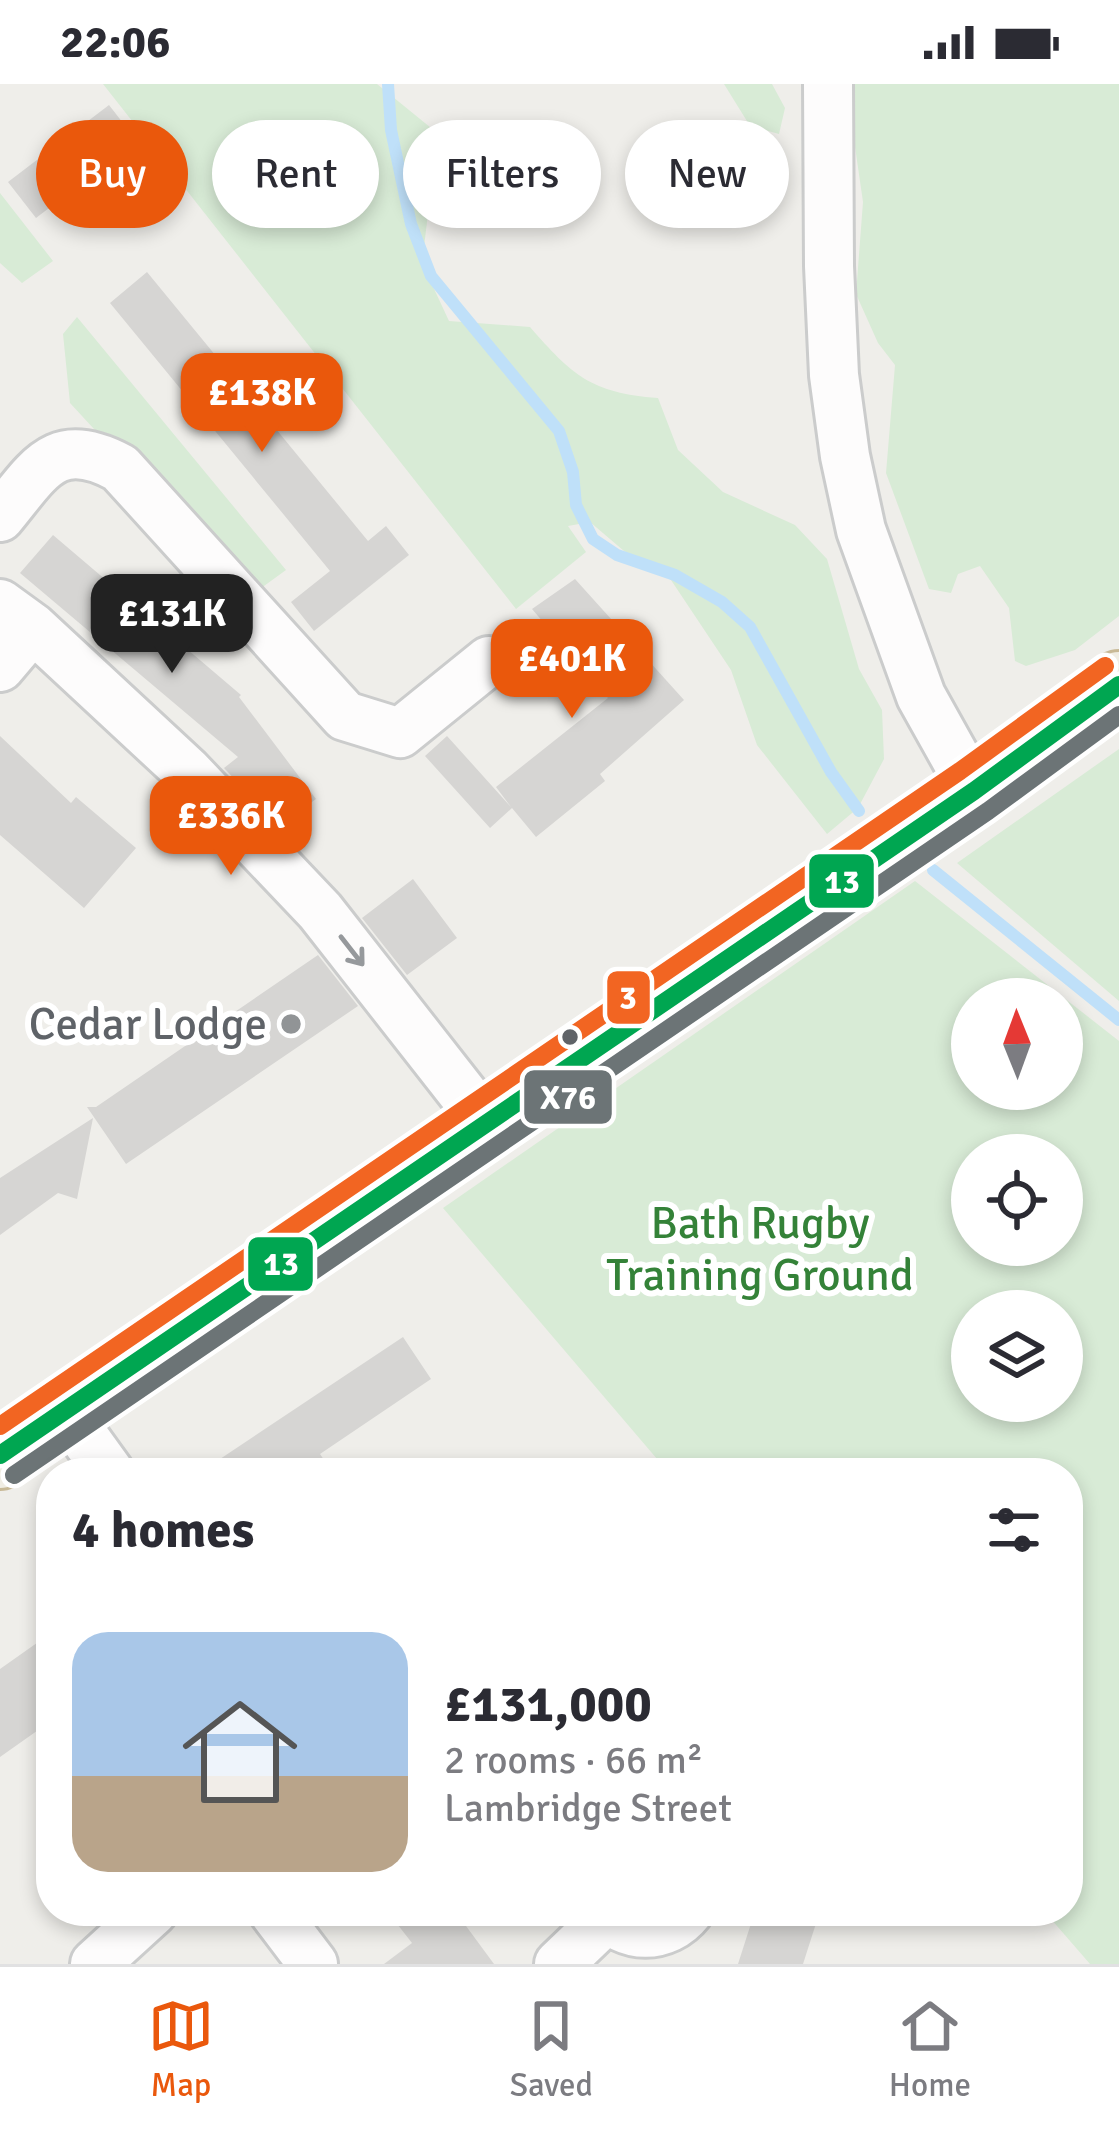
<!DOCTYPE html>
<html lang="en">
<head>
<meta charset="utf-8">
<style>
  :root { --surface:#fff; --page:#f7f7f7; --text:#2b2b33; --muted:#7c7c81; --line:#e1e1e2; --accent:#ea580c }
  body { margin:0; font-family:Signika,sans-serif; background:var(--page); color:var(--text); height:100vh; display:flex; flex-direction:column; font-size:45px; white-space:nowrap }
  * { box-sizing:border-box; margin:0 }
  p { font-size:39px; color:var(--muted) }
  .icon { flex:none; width:66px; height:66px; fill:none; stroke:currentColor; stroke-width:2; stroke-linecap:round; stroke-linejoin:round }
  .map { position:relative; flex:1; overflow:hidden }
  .panel { position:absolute; left:36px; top:1374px; width:1047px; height:468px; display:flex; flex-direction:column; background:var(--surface); border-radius:48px; box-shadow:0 6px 18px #0003 }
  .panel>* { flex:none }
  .top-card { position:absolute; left:36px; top:36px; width:1047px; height:108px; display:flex; gap:24px }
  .needle { width:78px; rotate:359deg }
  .fabs { position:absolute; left:951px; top:894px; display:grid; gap:24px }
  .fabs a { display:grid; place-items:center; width:132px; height:132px; border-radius:50%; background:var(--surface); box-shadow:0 6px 18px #0003; font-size:60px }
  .price { position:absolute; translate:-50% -102px; padding:0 27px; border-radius:24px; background:var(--accent); color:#fff; font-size:39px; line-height:78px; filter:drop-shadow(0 3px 6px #0008) }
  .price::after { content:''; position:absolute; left:50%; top:72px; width:36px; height:27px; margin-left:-18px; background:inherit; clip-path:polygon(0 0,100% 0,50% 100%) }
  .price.current { background:#222; color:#fff }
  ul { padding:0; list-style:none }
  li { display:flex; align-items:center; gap:36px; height:300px; padding:0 36px }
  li+li { border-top:3px solid var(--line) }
  li span { display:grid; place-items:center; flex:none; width:336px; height:240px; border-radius:36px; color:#555 }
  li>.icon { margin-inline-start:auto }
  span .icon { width:144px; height:144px; fill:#fffc; stroke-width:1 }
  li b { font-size:51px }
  h2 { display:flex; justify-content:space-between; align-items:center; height:144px; padding:0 36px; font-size:51px }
  .tag { padding:0 42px; border-radius:54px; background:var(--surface); box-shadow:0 6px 18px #0003; font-size:42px; line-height:108px }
  .tag.current { background:var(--accent); color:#fff }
  .status { display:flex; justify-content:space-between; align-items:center; height:84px; padding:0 60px; background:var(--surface); direction:ltr }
  .status svg { height:33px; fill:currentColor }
  .tab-bar { display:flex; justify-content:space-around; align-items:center; height:168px; border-top:3px solid var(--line); background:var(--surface); font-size:33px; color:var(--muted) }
  .tab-bar a { display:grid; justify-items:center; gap:6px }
  .tab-bar .current { color:var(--accent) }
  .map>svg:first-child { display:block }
  .green { fill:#d8ebd6; fill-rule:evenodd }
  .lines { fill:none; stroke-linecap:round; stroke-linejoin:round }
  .stream { stroke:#bfe0f9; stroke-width:12 }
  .building { fill:#d6d5d3 }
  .minor-casing { stroke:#cbcccc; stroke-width:54 }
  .highway-casing { stroke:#c8b996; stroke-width:72 }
  .minor { stroke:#fdfcfc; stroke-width:48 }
  .highway { stroke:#f0ede3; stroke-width:66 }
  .bus-1-casing { stroke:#fff; stroke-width:27 }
  .bus-2-casing { stroke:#fff; stroke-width:27 }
  .bus-3-casing { stroke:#fff; stroke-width:27 }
  .bus-1 { stroke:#00a651; stroke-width:18 }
  .bus-2 { stroke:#6c7476; stroke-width:18 }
  .bus-3 { stroke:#f26522; stroke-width:18 }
  .oneway { stroke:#96999c }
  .poi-dot { fill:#919496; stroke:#fff; stroke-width:4.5 }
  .bus-dot { fill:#5f6368; stroke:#fff; stroke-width:4.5 }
  .labels { text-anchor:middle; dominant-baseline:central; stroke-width:12; stroke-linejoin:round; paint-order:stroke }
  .poi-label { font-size:45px; fill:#5f6368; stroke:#fff; text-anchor:end }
  .park-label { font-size:45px; fill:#348238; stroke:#fff }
  .line-badge { stroke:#fff; stroke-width:4.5 }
  .badge-label { font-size:33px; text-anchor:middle; font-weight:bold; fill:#fff }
</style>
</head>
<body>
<div class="status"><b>22:06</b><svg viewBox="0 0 49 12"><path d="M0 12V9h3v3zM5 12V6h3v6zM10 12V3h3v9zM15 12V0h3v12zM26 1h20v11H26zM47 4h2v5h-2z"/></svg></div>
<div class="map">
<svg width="1119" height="1880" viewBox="0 0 1119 1880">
  <rect width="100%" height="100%" fill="#efeeea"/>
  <!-- green -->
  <path class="green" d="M103 0H377L452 61 428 130 422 179 449 237 530 243C572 291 591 309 658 314L678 366 723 408 795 441 827 475 859 585 882 626 884 675 858 724 827 750 757 661 731 586 671 496 624 467 590 438 568 442 586 468 516 525Z
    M724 0H772L785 24 779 50 750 42Z
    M855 0H1119V532L1075 566 1026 582 1015 577 1009 524 980 482 958 490 951 509 929 505 886 389 895 281 878 259 856 210 863 118 852 42Z
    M0 109 53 177 22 199 0 179Z
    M77 233 286 486 249 513 70 319 63 250Z
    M1119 665V917L957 779Z
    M915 797 1119 957V1880H1090L1044 1827H1068V1389H669L443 1124ZM972 915H1062V1005H972ZM972 1071H1062V1161H972ZM972 1227H1062V1317H972Z"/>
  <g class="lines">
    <!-- stream -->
    <path class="stream" d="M388 0 391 46 411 140 431 192 559 347 573 388 576 421 593 455 617 471 675 491 722 518 750 543 831 688 859 727
      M933 786 1119 936"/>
  </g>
  <!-- building -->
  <path class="building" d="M109 21 137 57 36 134 8 98Z
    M147 188 368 457 386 442 409 471 314 547 291 518 330 487 110 219Z
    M53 451 241 611 239 613 316 715 279 742 224 684 238 673 20 489Z
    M575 495 684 616 600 690 605 697 536 753 512 724 490 744 425 672 447 652 511 723 496 703 608 614 532 525Z
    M0 652 71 719 76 713 136 764 84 824 0 751Z
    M413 795 457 854 407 891 362 834Z
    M318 871 358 922 126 1080 87 1023H96Z
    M93 1034 77 1115 58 1109 0 1151V1094Z
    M403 1253 431 1295 320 1370 333 1389H199Z
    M51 1549V1637L0 1673V1585Z
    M387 1827H455L494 1880H384L412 1859Z
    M755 1827H820L803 1880H738Z"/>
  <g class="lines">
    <defs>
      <path id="minor" d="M828 0 829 182 834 291 845 372 861 446 921 612 974 707
        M0 433C39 386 55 349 120 384L345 632 400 649 489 577
        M0 520 33 544 187 687 320 827 486 1039
        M0 583 33 544
        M66 1328 110 1389
        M273 1827 313 1880
        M602 1827C625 1856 666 1856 689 1827
        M95 1880 153 1827
        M559 1880 607 1834"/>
      <path id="highway" d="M0 1371 974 707 1119 601"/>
    </defs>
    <!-- minor casing -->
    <use href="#minor" class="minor-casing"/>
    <!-- highway casing -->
    <use href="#highway" class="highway-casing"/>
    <!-- minor -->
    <use href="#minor" class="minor"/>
    <!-- highway -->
    <use href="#highway" class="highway"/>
    <defs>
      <path id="bus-1" d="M0 1371 974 707 1119 601"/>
      <path id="bus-2" d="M14 1391 988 727 1119 631"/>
      <path id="bus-3" d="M0 1342 960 687 1105 582"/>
    </defs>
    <!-- bus-1 casing -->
    <use href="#bus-1" class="bus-1-casing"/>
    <!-- bus-2 casing -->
    <use href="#bus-2" class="bus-2-casing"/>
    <!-- bus-3 casing -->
    <use href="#bus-3" class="bus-3-casing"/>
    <!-- bus-1 -->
    <use href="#bus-1" class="bus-1"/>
    <!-- bus-2 -->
    <use href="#bus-2" class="bus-2"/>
    <!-- bus-3 -->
    <use href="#bus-3" class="bus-3"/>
  </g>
  <!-- one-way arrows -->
  <defs><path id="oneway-shaft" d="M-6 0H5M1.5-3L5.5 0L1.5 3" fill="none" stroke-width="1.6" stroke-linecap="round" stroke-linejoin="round" transform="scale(3)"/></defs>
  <use class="oneway" href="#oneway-shaft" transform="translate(352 867) rotate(52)"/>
  <!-- markers -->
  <circle class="poi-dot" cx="291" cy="940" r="12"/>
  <circle class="bus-dot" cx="570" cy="953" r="10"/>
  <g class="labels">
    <!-- poi labels -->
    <g class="poi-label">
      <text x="267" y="940">Cedar Lodge</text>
    </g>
    <!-- park labels -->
    <g class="park-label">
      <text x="760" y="1139">Bath Rugby<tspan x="760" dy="52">Training Ground</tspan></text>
    </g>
  </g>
  <g class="line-badge">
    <rect x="807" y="768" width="69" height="58" rx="12" fill="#00a651"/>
    <rect x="605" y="885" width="47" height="57" rx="12" fill="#f26522"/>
    <rect x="522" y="984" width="92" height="58" rx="12" fill="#6c7476"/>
    <rect x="246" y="1151" width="69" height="58" rx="12" fill="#00a651"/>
  </g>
  <g class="badge-label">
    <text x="842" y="809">13</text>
    <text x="628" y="925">3</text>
    <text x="568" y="1025">X76</text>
    <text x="281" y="1191">13</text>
  </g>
</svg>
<div class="fabs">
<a><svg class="needle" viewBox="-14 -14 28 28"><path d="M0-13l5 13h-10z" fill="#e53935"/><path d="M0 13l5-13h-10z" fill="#7c7c81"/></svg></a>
<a><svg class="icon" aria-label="locate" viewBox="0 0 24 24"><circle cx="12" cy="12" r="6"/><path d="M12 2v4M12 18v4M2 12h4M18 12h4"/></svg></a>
<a><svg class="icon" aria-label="layers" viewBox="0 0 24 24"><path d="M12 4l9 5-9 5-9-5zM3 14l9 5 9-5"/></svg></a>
</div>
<b class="price" style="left:262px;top:371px">£138K</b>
<b class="price current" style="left:172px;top:592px">£131K</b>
<b class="price" style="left:572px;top:637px">£401K</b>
<b class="price" style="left:231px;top:794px">£336K</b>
<div class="top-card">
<a class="tag current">Buy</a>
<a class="tag">Rent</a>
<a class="tag">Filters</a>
<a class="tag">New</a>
</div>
<section class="panel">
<h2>4 homes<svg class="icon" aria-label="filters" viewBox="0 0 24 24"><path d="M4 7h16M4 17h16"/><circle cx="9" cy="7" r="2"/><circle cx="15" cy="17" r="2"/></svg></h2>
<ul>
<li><span style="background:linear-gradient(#a9c7e8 60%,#b9a48a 0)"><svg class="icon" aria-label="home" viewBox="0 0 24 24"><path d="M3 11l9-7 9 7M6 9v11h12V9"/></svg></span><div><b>£131,000</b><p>2 rooms · 66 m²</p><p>Lambridge Street</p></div></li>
</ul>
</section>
</div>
<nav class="tab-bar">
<a class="current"><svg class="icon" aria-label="map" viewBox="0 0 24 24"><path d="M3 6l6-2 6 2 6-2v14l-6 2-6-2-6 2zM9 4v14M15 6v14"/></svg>Map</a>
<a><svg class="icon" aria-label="saved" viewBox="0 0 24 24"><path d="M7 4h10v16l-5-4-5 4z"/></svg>Saved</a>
<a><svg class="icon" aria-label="home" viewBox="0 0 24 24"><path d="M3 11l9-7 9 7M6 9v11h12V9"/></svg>Home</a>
</nav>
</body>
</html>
